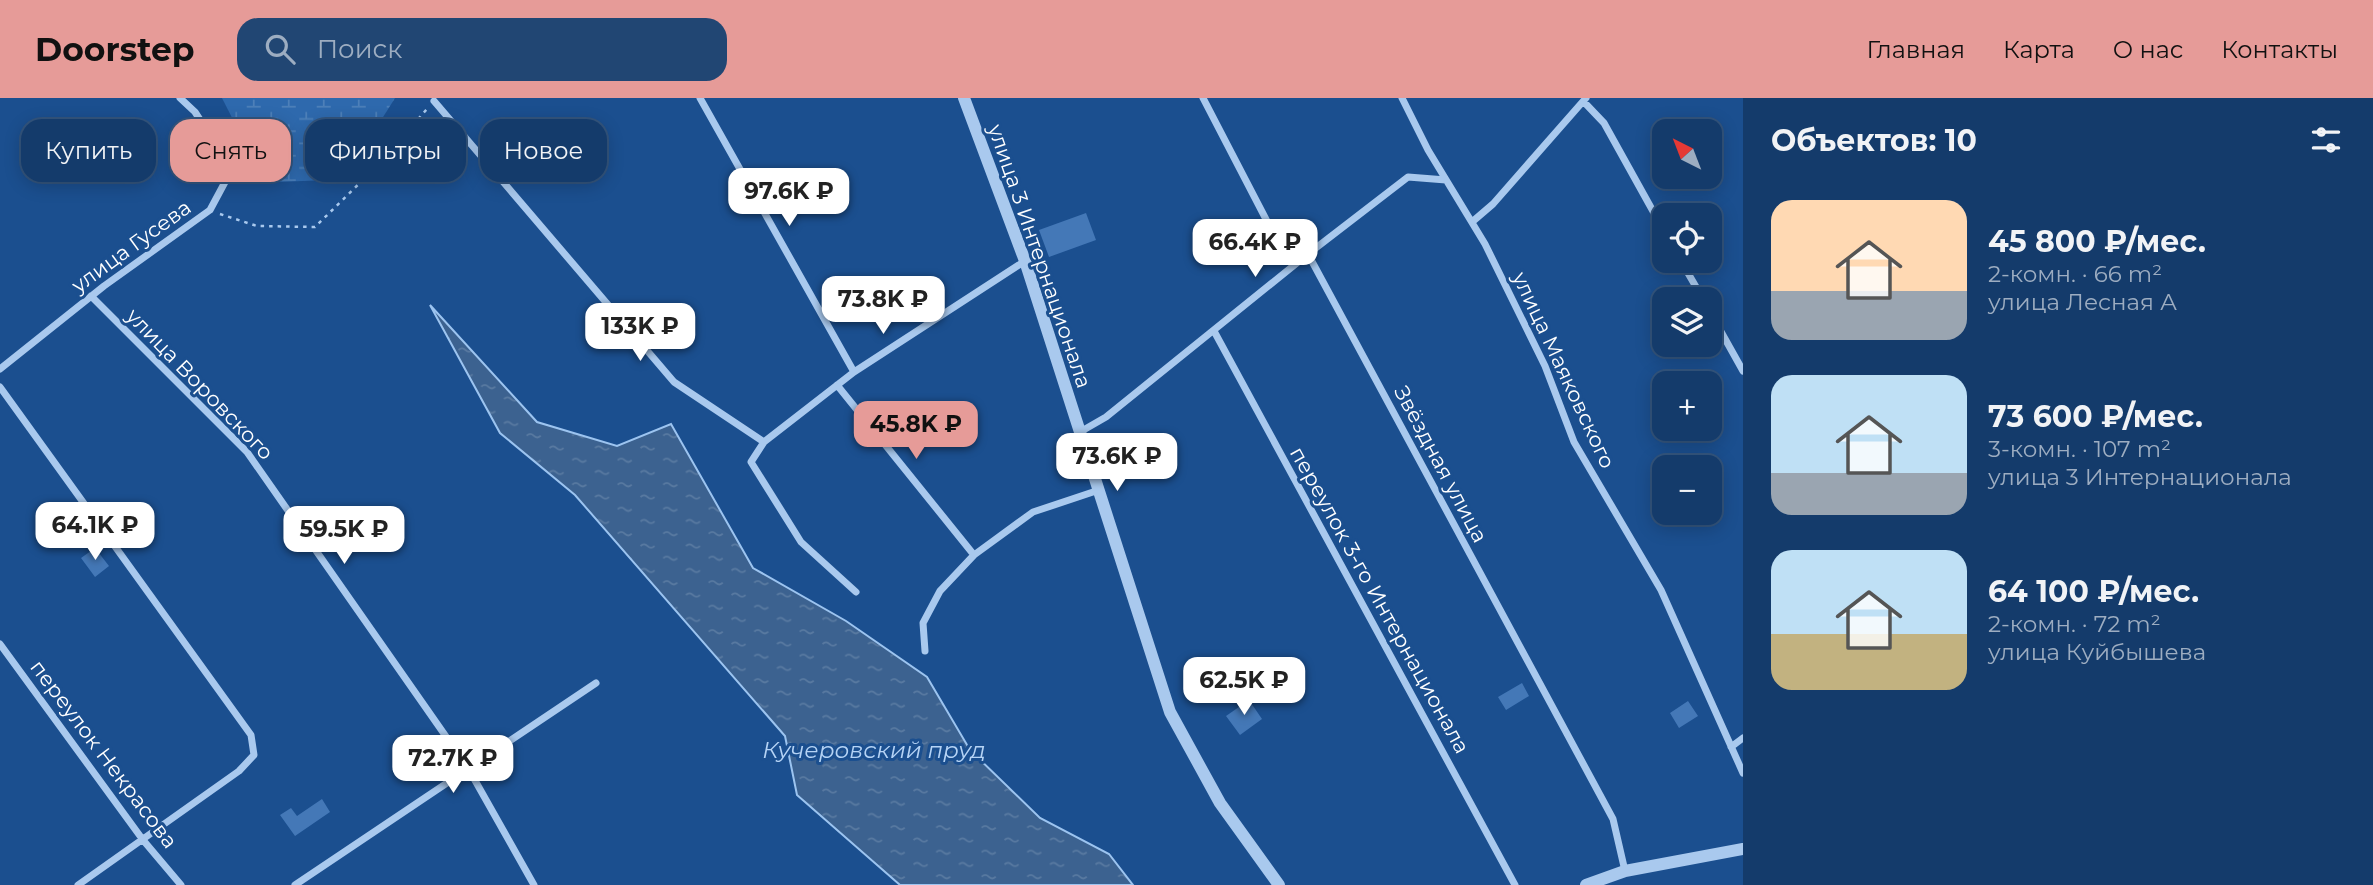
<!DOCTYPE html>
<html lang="ru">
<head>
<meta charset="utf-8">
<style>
  :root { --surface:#143b6b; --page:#214673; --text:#f1f3f6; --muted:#9dadc1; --line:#33557e; --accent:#e69b98 }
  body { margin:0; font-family:Montserrat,sans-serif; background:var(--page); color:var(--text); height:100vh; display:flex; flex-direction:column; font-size:26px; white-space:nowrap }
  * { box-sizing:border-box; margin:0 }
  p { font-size:23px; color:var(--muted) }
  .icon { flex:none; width:38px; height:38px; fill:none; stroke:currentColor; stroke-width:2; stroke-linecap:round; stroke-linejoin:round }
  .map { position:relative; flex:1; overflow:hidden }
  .sheet { display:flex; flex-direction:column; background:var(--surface); width:630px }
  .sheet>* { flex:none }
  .banner { position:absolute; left:21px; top:21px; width:665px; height:63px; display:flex; gap:14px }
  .needle { width:46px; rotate:318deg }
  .fabs { position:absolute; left:1652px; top:21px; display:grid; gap:14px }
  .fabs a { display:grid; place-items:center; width:70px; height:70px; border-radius:14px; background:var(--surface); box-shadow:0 4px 18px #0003,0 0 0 2px var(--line); font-size:35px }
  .price { position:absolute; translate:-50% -60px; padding:0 16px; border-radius:14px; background:#fff; color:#222; font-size:23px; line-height:46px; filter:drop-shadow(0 2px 4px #0008) }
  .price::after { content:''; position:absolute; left:50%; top:42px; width:21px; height:16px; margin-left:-10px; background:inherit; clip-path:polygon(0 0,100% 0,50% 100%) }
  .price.current { background:var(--accent); color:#111 }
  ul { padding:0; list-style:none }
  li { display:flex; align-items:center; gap:21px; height:175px; padding:0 28px }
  li span { display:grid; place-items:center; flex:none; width:196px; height:140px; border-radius:21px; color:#555 }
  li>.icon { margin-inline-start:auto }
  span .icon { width:84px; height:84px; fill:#fffc; stroke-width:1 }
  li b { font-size:30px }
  h2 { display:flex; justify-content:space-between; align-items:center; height:84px; padding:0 28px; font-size:30px }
  .tag { padding:0 24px; border-radius:21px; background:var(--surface); box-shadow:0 4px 18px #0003,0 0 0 2px var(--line); font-size:24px; line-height:63px }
  .tag.current { background:var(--accent); color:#111 }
  header { display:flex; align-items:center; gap:42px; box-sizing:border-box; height:98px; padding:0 35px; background:var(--accent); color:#111 }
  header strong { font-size:33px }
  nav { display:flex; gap:38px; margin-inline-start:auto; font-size:24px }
  .search { width:490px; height:63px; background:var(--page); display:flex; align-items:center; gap:18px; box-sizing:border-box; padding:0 24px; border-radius:21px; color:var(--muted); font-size:26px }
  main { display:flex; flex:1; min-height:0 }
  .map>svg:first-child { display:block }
  .wetland { fill:url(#wetland-marsh) }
  .water { fill:url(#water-ripples); stroke:#9cc4f0; stroke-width:2 }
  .building { fill:#4478b7 }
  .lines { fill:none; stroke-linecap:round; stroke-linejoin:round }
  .path { stroke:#a9c9ee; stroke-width:2.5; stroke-dasharray:3.5 5; stroke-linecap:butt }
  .minor { stroke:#a9c9ee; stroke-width:7 }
  .tertiary { stroke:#a9c9ee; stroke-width:12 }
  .labels { text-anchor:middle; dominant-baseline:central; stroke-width:6; stroke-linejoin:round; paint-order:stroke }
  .street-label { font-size:21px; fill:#fff; stroke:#1b4f8f }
  .water-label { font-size:23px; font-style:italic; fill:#b5d3f5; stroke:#1b4f8f }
</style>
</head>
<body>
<header>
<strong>Doorstep</strong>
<div class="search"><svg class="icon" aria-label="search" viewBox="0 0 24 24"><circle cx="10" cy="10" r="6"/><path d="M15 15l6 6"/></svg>Поиск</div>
<nav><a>Главная</a><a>Карта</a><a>О нас</a><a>Контакты</a></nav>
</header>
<main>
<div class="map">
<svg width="1743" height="787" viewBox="0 0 1743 787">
  <defs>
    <pattern id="wetland-marsh" width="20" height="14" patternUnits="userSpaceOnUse" patternTransform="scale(1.75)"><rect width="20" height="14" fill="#2e69ad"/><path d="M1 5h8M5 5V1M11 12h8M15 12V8" fill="none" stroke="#4d80b9"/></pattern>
    <pattern id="water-ripples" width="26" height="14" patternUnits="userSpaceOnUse" patternTransform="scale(1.75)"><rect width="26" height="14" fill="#3c6290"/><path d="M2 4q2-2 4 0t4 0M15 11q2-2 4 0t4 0" fill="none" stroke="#597aa1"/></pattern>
  </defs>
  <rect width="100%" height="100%" fill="#1b4f8f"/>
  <!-- wetland -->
  <path class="wetland" d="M222 0H395L358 59 329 82 276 84 253 61Z"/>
  <!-- water -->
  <path class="water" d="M430 207 537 324 617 348 671 326 753 470 846 523 927 579 970 652 1040 720 1109 756 1133 787H900L797 697 785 638 575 397 500 335Z"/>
  <!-- building -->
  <path class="building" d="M1086 115 1096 142 1049 159 1039 132Z
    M95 450 109 468 95 479 81 460Z
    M1522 585 1529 598 1506 612 1498 599Z
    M1249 602 1262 621 1240 637 1226 618Z
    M1688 603 1698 618 1679 630 1670 615Z
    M322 701 330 714 295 738 280 717 291 710 297 718Z"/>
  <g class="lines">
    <!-- path -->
    <path class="path" d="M220 116 257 128 315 129 372 73 427 11"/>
    <!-- minor -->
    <path class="minor" d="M700 0 854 274
      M1203 0 1283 154 1308 156 1613 721 1625 773
      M1402 0 1428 52 1485 146 1545 268 1574 344 1661 492 1743 675
      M434 3 674 284 764 344 751 364 801 444 856 494
      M1584 4 1604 25 1664 133
      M1472 124 1493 106 1586 0
      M1681 163 1703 201
      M91 198 247 354 468 670 534 787
      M1710 214 1743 273
      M1214 233 1515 787
      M0 271 104 188 210 112 232 71 195 14 180 0
      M837 287 974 457
      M0 289 251 637 254 657 239 673 78 787
      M1080 334 1106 319 1308 156 1408 79 1446 82
      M764 344 854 274 1025 163
      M0 546 143 742 181 787
      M925 553 923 525 940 493 974 457 1033 414 1099 392
      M1731 649 1743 640
      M295 787 596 585"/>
    <!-- tertiary -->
    <path class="tertiary" d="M964 0 1025 163 1170 614 1220 705 1279 787
      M1586 787 1625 773 1743 751"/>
  </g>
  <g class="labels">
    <!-- street labels -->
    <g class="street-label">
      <text transform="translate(131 148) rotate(-36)">улица Гусева</text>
      <text transform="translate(1040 158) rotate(71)">улица 3 Интернационала</text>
      <text transform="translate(1564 272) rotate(65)">улица Маяковского</text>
      <text transform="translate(200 286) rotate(46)">улица Воровского</text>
      <text transform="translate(1441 366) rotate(62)">Звёздная улица</text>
      <text transform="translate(1380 502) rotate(61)">переулок 3-го Интернационала</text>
      <text transform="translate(104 656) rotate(53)">переулок Некрасова</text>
    </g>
    <!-- water labels -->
    <g class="water-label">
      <text x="874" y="652">Кучеровский пруд</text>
    </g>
  </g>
</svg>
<div class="fabs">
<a><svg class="needle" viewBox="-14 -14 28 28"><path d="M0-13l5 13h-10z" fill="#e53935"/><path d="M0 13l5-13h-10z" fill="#9dadc1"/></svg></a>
<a><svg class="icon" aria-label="locate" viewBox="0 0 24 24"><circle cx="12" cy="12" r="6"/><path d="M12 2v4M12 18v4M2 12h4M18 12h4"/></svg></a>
<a><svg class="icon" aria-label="layers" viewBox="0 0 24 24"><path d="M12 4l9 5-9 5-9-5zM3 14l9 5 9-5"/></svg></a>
<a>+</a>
<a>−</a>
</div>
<b class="price" style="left:789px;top:130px">97.6K ₽</b>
<b class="price" style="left:1255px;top:181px">66.4K ₽</b>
<b class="price" style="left:883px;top:238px">73.8K ₽</b>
<b class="price" style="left:640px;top:265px">133K ₽</b>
<b class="price current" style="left:916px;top:363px">45.8K ₽</b>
<b class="price" style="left:1117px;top:395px">73.6K ₽</b>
<b class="price" style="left:95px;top:464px">64.1K ₽</b>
<b class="price" style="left:344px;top:468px">59.5K ₽</b>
<b class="price" style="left:1244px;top:619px">62.5K ₽</b>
<b class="price" style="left:453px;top:697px">72.7K ₽</b>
<div class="banner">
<a class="tag">Купить</a>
<a class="tag current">Снять</a>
<a class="tag">Фильтры</a>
<a class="tag">Новое</a>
</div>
</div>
<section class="sheet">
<h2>Объектов: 10<svg class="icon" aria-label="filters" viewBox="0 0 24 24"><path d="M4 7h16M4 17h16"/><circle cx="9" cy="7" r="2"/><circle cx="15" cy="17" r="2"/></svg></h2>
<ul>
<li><span style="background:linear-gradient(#ffd9b3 65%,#9aa5b1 0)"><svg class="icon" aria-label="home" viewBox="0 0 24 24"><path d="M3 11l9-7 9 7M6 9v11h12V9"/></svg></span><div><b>45 800 ₽/мес.</b><p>2-комн. · 66 m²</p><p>улица Лесная А</p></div></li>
<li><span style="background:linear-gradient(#bfe0f5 70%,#9aa5b1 0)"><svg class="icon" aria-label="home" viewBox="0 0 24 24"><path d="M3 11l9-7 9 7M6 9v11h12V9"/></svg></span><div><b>73 600 ₽/мес.</b><p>3-комн. · 107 m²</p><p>улица 3 Интернационала</p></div></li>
<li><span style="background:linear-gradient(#bfe0f5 60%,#c2b280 0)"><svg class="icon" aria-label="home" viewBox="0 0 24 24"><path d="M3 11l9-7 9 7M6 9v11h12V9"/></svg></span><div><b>64 100 ₽/мес.</b><p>2-комн. · 72 m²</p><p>улица Куйбышева</p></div></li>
</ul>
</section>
</main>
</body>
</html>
